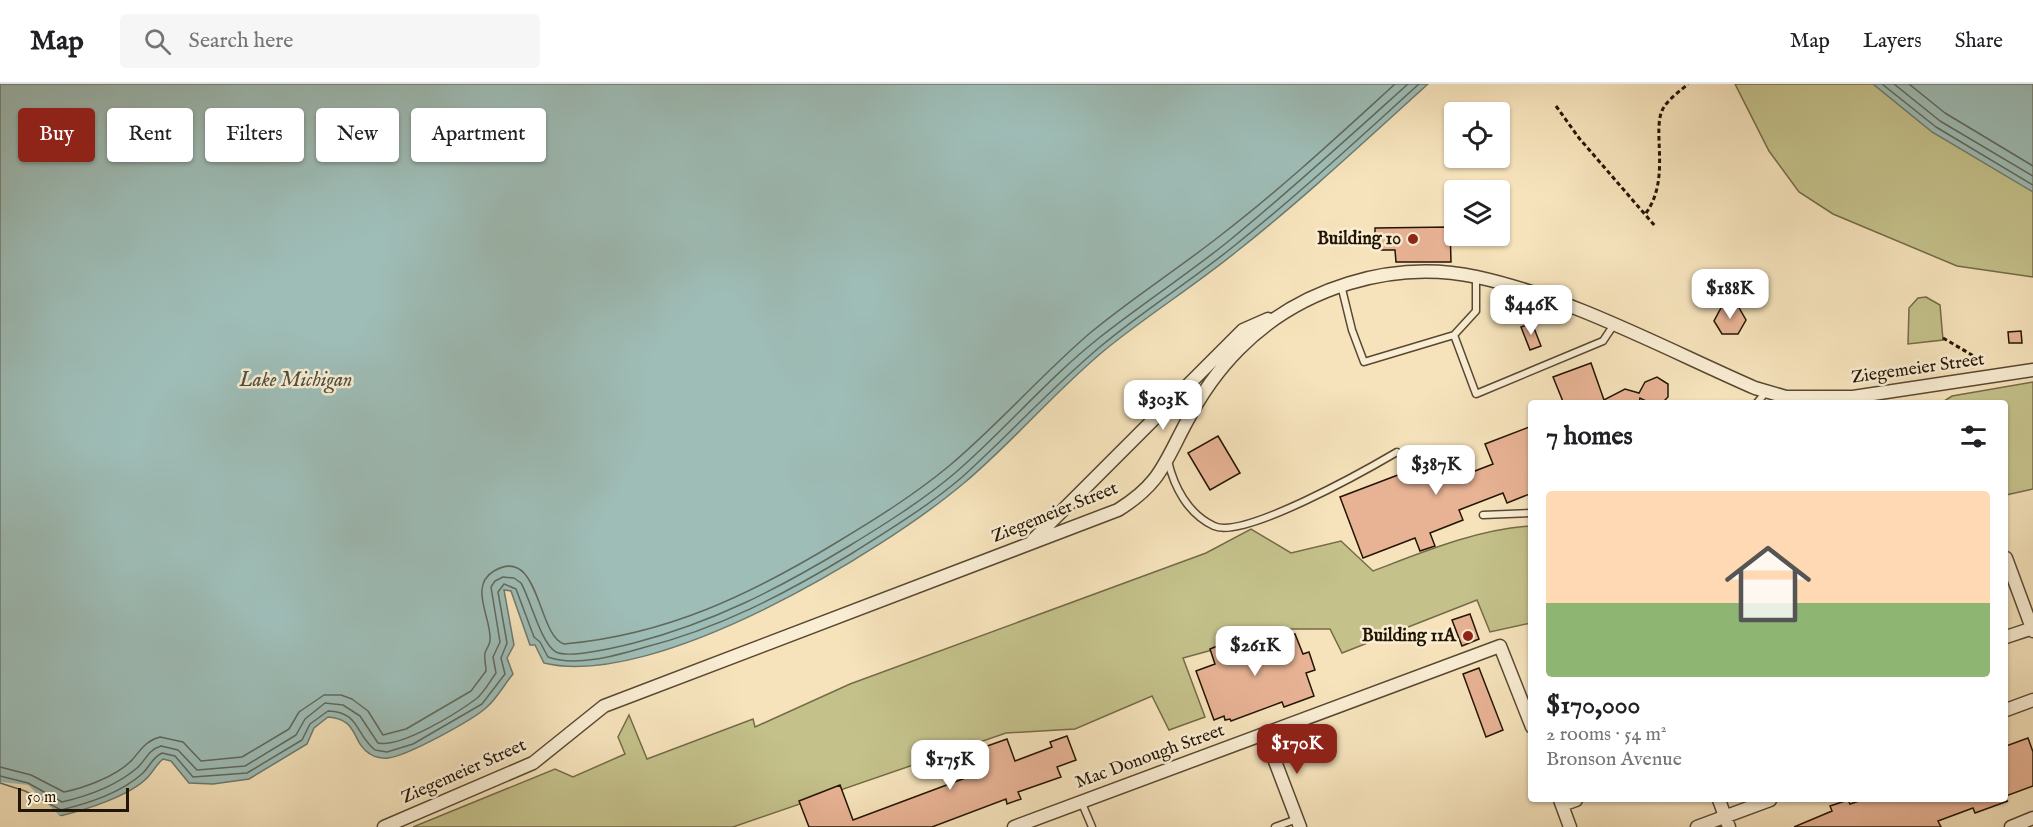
<!DOCTYPE html>
<html lang="en">
<head>
<meta charset="utf-8">
<style>
  :root { --surface:#fff; --page:#f6f6f6; --text:#202124; --muted:#757577; --line:#e0e0e0; --accent:#8f2418 }
  body { margin:0; font-family:"IM FELL English",serif; background:var(--page); color:var(--text); height:100vh; display:flex; flex-direction:column; font-size:22px; white-space:nowrap }
  * { box-sizing:border-box; margin:0 }
  p { font-size:20px; color:var(--muted) }
  .icon { flex:none; width:33px; height:33px; fill:none; stroke:currentColor; stroke-width:2; stroke-linecap:round; stroke-linejoin:round }
  .map { position:relative; flex:1; overflow:hidden }
  .side { position:absolute; left:1528px; top:316px; width:480px; height:402px; display:flex; flex-direction:column; background:var(--surface); border-radius:6px; box-shadow:0 2px 4px #0004 }
  .side>* { flex:none }
  .top-card { position:absolute; left:18px; top:24px; width:570px; height:54px; display:flex; gap:12px }
  .fabs { position:absolute; left:1444px; top:18px; display:grid; gap:12px }
  .fabs a { display:grid; place-items:center; width:66px; height:66px; border-radius:6px; background:var(--surface); box-shadow:0 2px 4px #0004; font-size:30px }
  .scale { position:absolute; left:18px; bottom:15px; width:111px; box-sizing:border-box; padding-left:6px; border:3px solid #231503; border-top:0; font-size:16px; line-height:21px; white-space:nowrap; color:#231503; -webkit-text-stroke:4px #f9edd3; paint-order:stroke }
  .price { position:absolute; translate:-50% -51px; padding:0 14px; border-radius:12px; background:#fff; color:#222; font-size:20px; line-height:39px; filter:drop-shadow(0 2px 3px #0008) }
  .price::after { content:''; position:absolute; left:50%; top:36px; width:18px; height:14px; margin-left:-9px; background:inherit; clip-path:polygon(0 0,100% 0,50% 100%) }
  .price.current { background:var(--accent); color:#fff }
  ul { padding:0; list-style:none }
  li { display:grid; align-content:center; gap:12px; height:318px; padding:0 18px }
  li span { display:grid; place-items:center; height:186px; border-radius:6px; color:#555 }
  li>.icon { margin-inline-start:auto }
  span .icon { width:108px; height:108px; fill:#fffc; stroke-width:1 }
  li b { font-size:26px }
  h2 { display:flex; justify-content:space-between; align-items:center; height:72px; padding:0 18px; font-size:26px }
  .pill { padding:0 21px; border-radius:6px; background:var(--surface); box-shadow:0 2px 4px #0004; font-size:21px; line-height:54px }
  .pill.current { background:var(--accent); color:#fff }
  header { display:flex; align-items:center; gap:36px; box-sizing:border-box; height:84px; padding:0 30px; background:var(--surface); border-bottom:2px solid var(--line) }
  header strong { font-size:28px }
  nav { display:flex; gap:33px; margin-inline-start:auto; font-size:21px }
  .search { width:420px; height:54px; background:var(--page); display:flex; align-items:center; gap:15px; box-sizing:border-box; padding:0 21px; border-radius:6px; color:var(--muted); font-size:22px }
  .map>svg:first-child { display:block }
  .green { fill:#c4c18b; stroke:#746b47; stroke-width:1.5 }
  .water { fill:#9ebdb7; stroke:#6d7a6f; stroke-width:1.5 }
  .pier { fill:#f6e3bc }
  .lines { fill:none; stroke-linecap:round; stroke-linejoin:round }
  .shore { stroke:#60695d; stroke-width:1.5 }
  .building { fill:#e8b395; stroke:#231503; stroke-width:1.5 }
  .service-casing { stroke:#584831; stroke-width:9 }
  .minor-casing { stroke:#584831; stroke-width:15 }
  .path { stroke:#231503; stroke-width:3; stroke-dasharray:4.5 3; stroke-linecap:butt }
  .service { stroke:#f9edd3; stroke-width:6 }
  .minor { stroke:#f9edd3; stroke-width:12 }
  .poi-dot { fill:#8f2418; stroke:#f9edd3; stroke-width:2 }
  .labels { text-anchor:middle; dominant-baseline:central; stroke-width:5; stroke-linejoin:round; paint-order:stroke }
  .poi-label { font-size:18px; font-weight:bold; fill:#231503; stroke:#f9edd3; text-anchor:end }
  .street-label { font-size:18px; fill:#231503; stroke:#f9edd3 }
  .water-label { font-size:20px; font-style:italic; fill:#4e5042; stroke:#f9edd3 }
</style>
</head>
<body>
<header>
<strong>Map</strong>
<div class="search"><svg class="icon" aria-label="search" viewBox="0 0 24 24"><circle cx="10" cy="10" r="6"/><path d="M15 15l6 6"/></svg>Search here</div>
<nav><a>Map</a><a>Layers</a><a>Share</a></nav>
</header>
<div class="map">
<svg width="2033" height="743" viewBox="0 0 2033 743">
  <rect width="100%" height="100%" fill="#f6e3bc"/>
  <filter id="stains"><feTurbulence type="fractalNoise" baseFrequency=".00333" numOctaves="4"/><feColorMatrix values="0 0 0 0 .2 0 0 0 0 .09 0 0 0 0 .02 0 0 0 .5 -.17"/></filter>
  <radialGradient id="worn" r=".72"><stop offset=".6" stop-color="#630" stop-opacity="0"/><stop offset="1" stop-color="#630" stop-opacity=".3"/></radialGradient>
  <!-- green -->
  <path class="green" d="M1735 0H2033V193L1957 182 1833 130 1799 108 1769 67Z
    M1926 213 1940 221 1943 256 1908 260 1909 224 1918 214Z
    M2033 298V405L2006 411V320L1941 319 1952 312Z
    M1531 442V539L1490 548 1477 516 1342 569 1330 545H1289L1183 574 1205 633 1169 646 1152 612 1075 645 1006 649 733 743H413L555 685 573 693 625 670 618 653 629 631 647 675 753 635 755 643 850 600 1206 469 1251 445 1291 469 1341 457 1373 487C1423 468 1478 445 1531 442Z"/>
  <!-- water -->
  <path class="water" d="M0 0H1428C1365 57 1303 115 1236 168 1194 202 1148 231 1106 265 1055 307 1014 357 964 399 881 469 654 606 544 579L535 561H530L511 507 504 506 514 561 507 574 513 590C504 601 497 614 487 623 473 636 407 672 388 674 384 675 374 673 370 670 351 658 359 635 328 633L314 644 307 660 249 695 213 700 189 699 171 677 163 675C156 681 154 686 148 693 130 712 85 726 60 732L23 712 0 705Z
    M1873 0H2033V108L1932 48Z"/>
  <!-- pier -->
  <path class="pier" d="M0 698 28 701 60 732 66 734 59 735 22 715 0 708Z"/>
  <g class="lines">
    <!-- shore -->
    <path class="shore" d="M1882 0 1936 43 2033 101
      M1894 0 1940 37 2033 92
      M1909 0 1945 29 2033 82
      M0 683 31 691 64 708C84 704 117 692 132 676 141 666 145 657 160 653L183 658 201 677 242 673 289 645 299 628 324 611H341L352 615 368 627 383 651 406 645 471 607 486 587C486 581 484 575 485 569 486 565 490 561 490 556 492 535 468 502 494 487 540 460 537 552 564 560 667 551 752 510 839 457 877 434 914 411 949 382 998 341 1041 291 1090 249 1132 214 1178 185 1221 151 1282 104 1338 52 1395 0
      M0 692 28 699 62 718C88 712 116 702 137 684 146 676 148 666 161 662L178 666 197 686 245 682 296 651 305 635 325 619 343 621 360 632 378 659C401 664 457 629 476 615 484 609 490 597 496 589L493 573 500 558 491 503 495 497 503 493 514 494 521 499C530 514 541 560 556 568 570 575 618 563 634 559 714 538 778 505 849 462 885 440 922 417 955 389 1005 346 1047 295 1099 254 1142 220 1188 190 1230 156 1291 106 1349 53 1408 0
      M0 699 25 707 61 726C89 719 121 709 143 689 150 682 152 674 162 669L175 672 193 693 247 689 302 656 310 640 328 627C360 628 355 650 375 666L387 668 413 660 482 620 505 590 501 574 507 559 498 508 504 500 516 505 534 553 540 558 548 573C576 583 614 572 642 564 718 545 785 510 851 470 889 446 927 423 961 394 1009 351 1052 303 1101 262 1144 226 1191 197 1234 162 1298 111 1358 55 1419 0"/>
  </g>
  <!-- building -->
  <path class="building" d="M1450 143 1451 178H1396L1395 166H1375V144Z
    M1722 222H1738L1746 236 1738 250H1722L1714 237Z
    M1532 239 1541 262 1530 266 1521 243Z
    M2021 247 2022 259H2009L2008 248Z
    M1591 279 1604 316 1625 305 1639 309 1645 298 1657 293 1668 300V313L1661 320H1652L1640 314 1639 320H1564L1553 293Z
    M1532 342V409L1507 419 1503 409 1459 426 1463 436 1430 449 1435 462 1420 467 1415 454 1363 474 1340 413 1440 375 1444 387 1458 382 1462 392 1493 380 1485 360Z
    M1218 352 1240 389 1210 406 1188 369Z
    M1470 530 1479 555 1462 562 1452 536Z
    M1295 550 1303 570 1309 568 1315 586 1306 589 1314 612 1284 623 1282 618 1231 637 1230 635 1225 636 1224 632 1214 636 1196 587 1215 580 1210 565 1245 551 1248 559 1261 554 1264 562Z
    M1479 584 1503 646 1486 653 1463 590Z
    M1067 652 1076 676 1057 683 1061 693 1018 708 1021 715 1007 720 1006 715 932 743H809L799 717 840 701 853 736 984 687 976 666 1007 655 1015 677 1052 663 1050 658Z
    M2028 654 2033 668V702L2006 712V662Z
    M1848 716 1850 720 1862 716 2008 717 1975 729 1973 724 1938 737 1941 743H1794L1832 727 1830 722Z"/>
  <g class="lines">
    <defs>
      <path id="service" d="M1341 201 1352 246 1364 278 1454 251 1476 310 1603 257 1613 242
        M1454 251 1476 227V193
        M1756 320 1766 308
        M1168 377C1174 403 1188 430 1214 442 1243 456 1368 385 1397 368
        M1483 431 1532 429
        M1081 717 1092 743
        M1275 743 1297 735"/>
      <path id="minor" d="M1033 456 1243 246 1268 235
        M2006 474 2033 547
        M2006 553 2033 544
        M2006 626 2033 616
        M1265 651 1300 743
        M1560 716 1570 743
        M1719 716 1729 743
        M1562 721 1576 716
        M384 743 533 679 604 622 1118 426C1160 400 1164 380 1186 339 1200 312 1217 287 1239 265 1299 204 1392 175 1477 193 1569 213 1668 266 1755 304L1786 313H1853L2033 286
        M1014 743 1500 562 1532 643
        M1697 743 1770 716
        M2011 743 2033 734"/>
    </defs>
    <!-- service casing -->
    <use href="#service" class="service-casing"/>
    <!-- minor casing -->
    <use href="#minor" class="minor-casing"/>
    <!-- path -->
    <path class="path" d="M1556 22 1579 54 1655 142
      M1646 129C1672 93 1650 44 1664 23 1669 15 1681 6 1688 0
      M1943 254 1972 271 1974 284"/>
    <!-- service -->
    <use href="#service" class="service"/>
    <!-- minor -->
    <use href="#minor" class="minor"/>
  </g>
  <!-- markers -->
  <g class="poi-dot">
    <circle cx="1413" cy="155" r="6"/>
    <circle cx="1468" cy="552" r="6"/>
  </g>
  <g class="labels">
    <!-- poi labels -->
    <g class="poi-label">
      <text x="1401" y="155">Building 10</text>
      <text x="1456" y="552">Building 11A</text>
    </g>
    <!-- street labels -->
    <g class="street-label">
      <text transform="translate(1918 285) rotate(-8)">Ziegemeier Street</text>
      <text transform="translate(1055 429) rotate(-22)">Ziegemeier Street</text>
      <text transform="translate(1150 673) rotate(-20)">Mac Donough Street</text>
      <text transform="translate(464 688) rotate(-24)">Ziegemeier Street</text>
    </g>
    <!-- water labels -->
    <g class="water-label">
      <text x="296" y="296">Lake Michigan</text>
    </g>
  </g>
  <rect width="100%" height="100%" filter="url(#stains)"/>
  <rect width="100%" height="100%" fill="url(#worn)"/>
</svg>
<div class="fabs">
<a><svg class="icon" aria-label="locate" viewBox="0 0 24 24"><circle cx="12" cy="12" r="6"/><path d="M12 2v4M12 18v4M2 12h4M18 12h4"/></svg></a>
<a><svg class="icon" aria-label="layers" viewBox="0 0 24 24"><path d="M12 4l9 5-9 5-9-5zM3 14l9 5 9-5"/></svg></a>
</div>
<div class="scale">50 m</div>
<b class="price" style="left:1730px;top:236px">$188K</b>
<b class="price" style="left:1531px;top:252px">$446K</b>
<b class="price" style="left:1163px;top:347px">$303K</b>
<b class="price" style="left:1436px;top:412px">$387K</b>
<b class="price" style="left:1255px;top:593px">$261K</b>
<b class="price current" style="left:1297px;top:691px">$170K</b>
<b class="price" style="left:950px;top:707px">$175K</b>
<div class="top-card">
<a class="pill current">Buy</a>
<a class="pill">Rent</a>
<a class="pill">Filters</a>
<a class="pill">New</a>
<a class="pill">Apartment</a>
</div>
<section class="side">
<h2>7 homes<svg class="icon" aria-label="filters" viewBox="0 0 24 24"><path d="M4 7h16M4 17h16"/><circle cx="9" cy="7" r="2"/><circle cx="15" cy="17" r="2"/></svg></h2>
<ul>
<li><span style="background:linear-gradient(#ffd9b3 60%,#8fb573 0)"><svg class="icon" aria-label="home" viewBox="0 0 24 24"><path d="M3 11l9-7 9 7M6 9v11h12V9"/></svg></span><div><b>$170,000</b><p>2 rooms · 54 m²</p><p>Bronson Avenue</p></div></li>
</ul>
</section>
</div>
</body>
</html>
